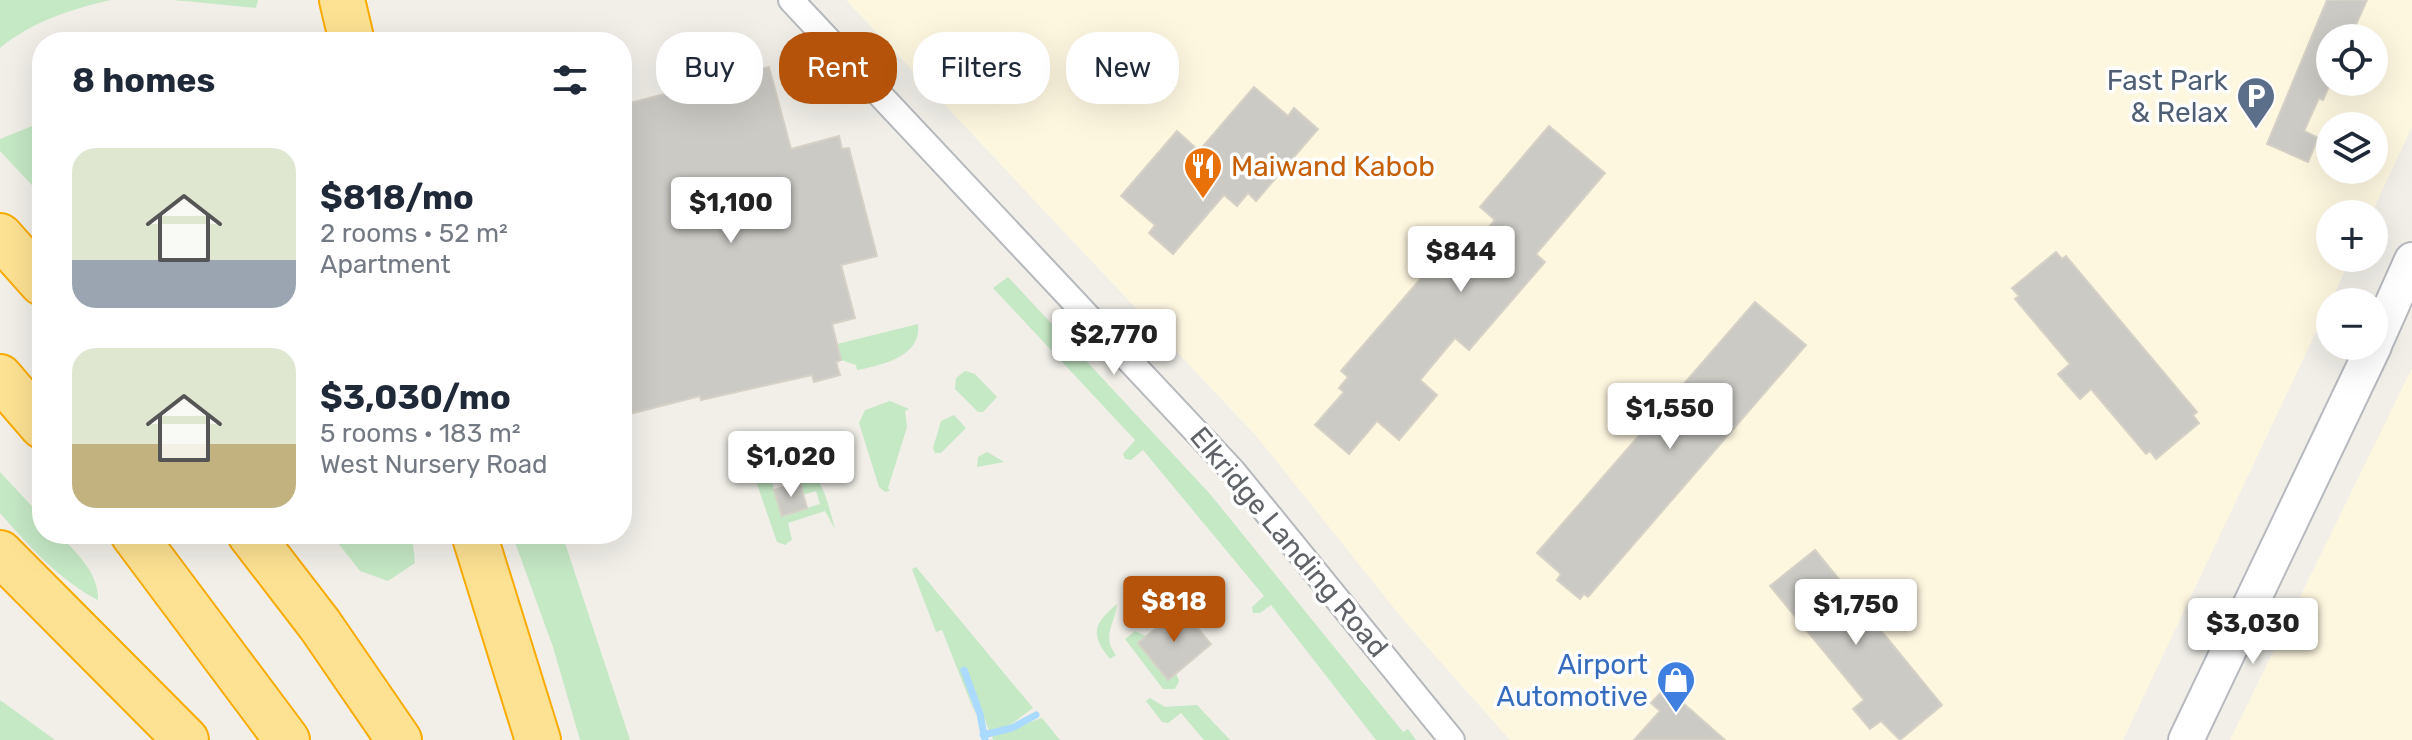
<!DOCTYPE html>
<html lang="en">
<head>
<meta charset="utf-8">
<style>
  :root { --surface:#fff; --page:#f2f2f3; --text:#1f2937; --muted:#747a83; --accent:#b45309 }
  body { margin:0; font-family:Rubik,sans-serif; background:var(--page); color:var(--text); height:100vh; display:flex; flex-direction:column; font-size:30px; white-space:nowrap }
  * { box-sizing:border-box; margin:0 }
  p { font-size:26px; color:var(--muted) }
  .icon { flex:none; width:44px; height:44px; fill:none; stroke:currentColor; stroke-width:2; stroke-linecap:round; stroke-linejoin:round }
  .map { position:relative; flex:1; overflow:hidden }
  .details { position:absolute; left:32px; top:32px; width:600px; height:512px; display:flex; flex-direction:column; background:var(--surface); border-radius:32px; box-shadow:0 8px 32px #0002 }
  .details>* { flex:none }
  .hud { position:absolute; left:656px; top:32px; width:760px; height:72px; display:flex; gap:16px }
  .fabs { position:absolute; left:2316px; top:24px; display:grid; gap:16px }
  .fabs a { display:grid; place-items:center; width:72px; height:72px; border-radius:50%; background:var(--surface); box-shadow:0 8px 32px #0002; font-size:40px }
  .price { position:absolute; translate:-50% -68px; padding:0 18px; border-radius:8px; background:#fff; color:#222; font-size:26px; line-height:52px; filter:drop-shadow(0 2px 4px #0008) }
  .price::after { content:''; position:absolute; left:50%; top:48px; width:24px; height:18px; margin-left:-12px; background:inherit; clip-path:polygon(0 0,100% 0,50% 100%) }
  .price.selected { background:var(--accent); color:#fff }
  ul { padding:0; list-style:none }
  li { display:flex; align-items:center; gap:24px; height:200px; padding:0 40px }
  li span { display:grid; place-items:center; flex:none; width:224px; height:160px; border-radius:24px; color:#555 }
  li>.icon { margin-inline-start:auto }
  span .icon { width:96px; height:96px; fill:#fffc; stroke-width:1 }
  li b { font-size:34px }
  h2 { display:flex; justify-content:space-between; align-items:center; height:96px; padding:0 40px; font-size:34px }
  .pill { padding:0 28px; border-radius:32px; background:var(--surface); box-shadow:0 8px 32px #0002; font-size:28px; line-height:72px }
  .pill.selected { background:var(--accent); color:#fff }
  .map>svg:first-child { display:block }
  .commercial { fill:#fef7e0; fill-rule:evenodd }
  .green { fill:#c5e8c5 }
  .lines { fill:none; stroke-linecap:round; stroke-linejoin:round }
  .stream { stroke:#aadaff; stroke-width:7 }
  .building { fill:#cccac5; stroke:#d6d1c6; stroke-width:2 }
  .street-casing { stroke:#b5b8bc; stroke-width:28 }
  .secondary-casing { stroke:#b6babf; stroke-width:38 }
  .highway-casing { stroke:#f9ab00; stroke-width:48 }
  .street { stroke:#fff; stroke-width:24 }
  .secondary { stroke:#fff; stroke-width:34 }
  .highway { stroke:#fde293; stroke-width:44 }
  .labels { text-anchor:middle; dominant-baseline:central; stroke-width:7; stroke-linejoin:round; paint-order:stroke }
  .service-label { font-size:28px; fill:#4e5e75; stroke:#fff; text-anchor:end }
  .food-label { font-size:28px; fill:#c56008; stroke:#fff; text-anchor:start }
  .street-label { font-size:28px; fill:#5f6368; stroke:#fff }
  .shop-label { font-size:28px; fill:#366cbe; stroke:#fff; text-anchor:end }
</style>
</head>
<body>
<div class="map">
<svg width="2412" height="740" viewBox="0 0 2412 740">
  <rect width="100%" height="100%" fill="#f1efe8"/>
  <!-- commercial -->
  <path class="commercial" d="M846 0H2412V127L2371 214H2330V258H2351L2123 740H1510L1406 623 1258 438ZM2330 38H2374V82H2330ZM2330 126H2374V170H2330Z
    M2412 368V740H2230Z"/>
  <!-- green -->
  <path class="green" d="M0 0H110C69 10 33 21 0 48Z
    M174 0H258L256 8Z
    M42 122V196L0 151V139Z
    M1008 277 1210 494 1403 732 1408 729 1416 740H1376L1271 605 1260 613H1253L1252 607 1264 596 1143 450 1131 460 1125 459 1123 454 1135 440 993 288Z
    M918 324C922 357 881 365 857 370L856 365 841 360 837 344Z
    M965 371 975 374 997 397 983 412H978L955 389 956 378Z
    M890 401 909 409 905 411 907 427 888 488 890 491 885 492 879 487 859 423 865 410Z
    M954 415 966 428 941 453H935L933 448 941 421Z
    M762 439 776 473 770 476 782 516 820 504 816 491 803 495 786 486 778 461C820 457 826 497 835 529L825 511 788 523 792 540 785 545 777 542 747 455 749 446Z
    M987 452 1004 462 977 467 978 457Z
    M0 472 42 517V534H58C76 552 99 573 98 600 58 579 30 547 0 513Z
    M331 534H412L415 563 388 581 360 571Z
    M512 534H562L630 740H580L553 647Z
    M916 567 1033 708 1010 725 989 731 967 669 962 671 976 716 942 630 936 632 912 569Z
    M1117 604C1115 624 1101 636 1116 655L1110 659C1090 635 1093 624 1117 604Z
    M1135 631 1146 636 1138 643 1167 679 1176 673 1179 681 1175 689H1163L1125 639Z
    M1150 698 1165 707 1197 705 1230 740H1204L1181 713 1168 723 1162 722 1146 701Z
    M0 700 55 740H0Z
    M1042 718 1060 740H993L992 736Z"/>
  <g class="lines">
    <!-- stream -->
    <path class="stream" d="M964 670 980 714 985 740
      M983 735 1012 728 1036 715"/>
  </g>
  <!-- building -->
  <path class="building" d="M2327 0H2367L2350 38H2330V84L2323 100 2319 98 2304 131 2318 138 2308 162 2267 144Z
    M769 67 791 149 839 136 842 149 849 148 877 256 841 265 855 318 832 324 841 360 836 362 840 375 814 382 812 375 701 400 700 396 622 416V105Z
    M1254 87 1288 116 1294 108 1318 129 1256 201 1248 193 1237 206 1224 195 1173 254 1149 233 1155 225 1121 196 1177 131 1199 151Z
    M1549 126 1605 173 1536 254 1545 262 1469 350 1455 338 1420 380 1437 395 1399 440 1377 421 1349 454 1315 425 1344 392 1339 388 1348 377 1341 371 1436 261 1450 273 1495 220 1480 207Z
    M2056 252 2062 259 2066 256 2197 412 2193 415 2199 423 2156 459 2150 451 2146 454 2091 389 2080 399 2058 374 2070 364 2015 299 2019 296 2012 288Z
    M1755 302 1806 345 1588 597 1584 594 1580 599 1557 580 1561 574 1537 553Z
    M800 482 807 508 782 516 774 490Z
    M1815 550 1942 705 1900 740 1881 721 1870 729 1853 709 1864 700 1770 586Z
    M1181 608 1211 644 1168 680 1138 643Z
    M1665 688 1674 695 1725 740H1634L1660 711 1651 703Z"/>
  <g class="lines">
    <defs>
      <path id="street" d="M791 0 1233 471 1452 740"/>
      <path id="secondary" d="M2374 345 2412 260
        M2186 740 2374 346"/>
      <path id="highway" d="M342 0 352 42
        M0 236 42 283
        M0 377 42 426
        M133 534 287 740
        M250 534 320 625 399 740
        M474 534 538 740
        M0 553 186 740"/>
    </defs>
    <!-- street casing -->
    <use href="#street" class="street-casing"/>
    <!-- secondary casing -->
    <use href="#secondary" class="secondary-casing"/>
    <!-- highway casing -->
    <use href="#highway" class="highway-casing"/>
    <!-- street -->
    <use href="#street" class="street"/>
    <!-- secondary -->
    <use href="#secondary" class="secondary"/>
    <!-- highway -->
    <use href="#highway" class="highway"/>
  </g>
  <!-- icons -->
  <defs>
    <symbol id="parking-pin" viewBox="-11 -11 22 30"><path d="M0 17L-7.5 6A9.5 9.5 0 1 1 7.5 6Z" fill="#5c6f8a" stroke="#fff"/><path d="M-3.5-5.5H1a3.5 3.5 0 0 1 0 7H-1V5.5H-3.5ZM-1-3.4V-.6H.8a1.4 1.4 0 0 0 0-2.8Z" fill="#fff"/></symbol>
    <symbol id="restaurant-pin" viewBox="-11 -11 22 30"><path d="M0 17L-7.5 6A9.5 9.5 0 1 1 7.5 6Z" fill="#e8710a" stroke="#fff"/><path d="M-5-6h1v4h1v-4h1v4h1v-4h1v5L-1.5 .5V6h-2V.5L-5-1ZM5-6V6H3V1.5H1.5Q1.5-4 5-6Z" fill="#fff"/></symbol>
    <symbol id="shop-pin" viewBox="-11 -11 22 30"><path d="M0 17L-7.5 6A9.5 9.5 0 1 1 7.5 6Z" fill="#3f7fe0" stroke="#fff"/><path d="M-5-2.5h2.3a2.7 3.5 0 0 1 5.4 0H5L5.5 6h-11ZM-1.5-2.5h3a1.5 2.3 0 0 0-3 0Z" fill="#fff"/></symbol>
  </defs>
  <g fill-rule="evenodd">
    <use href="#parking-pin" x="2234" y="74" width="44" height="60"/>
    <use href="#restaurant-pin" x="1181" y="144" width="44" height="60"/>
    <use href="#shop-pin" x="1654" y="658" width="44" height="60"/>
  </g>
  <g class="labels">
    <!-- service labels -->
    <g class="service-label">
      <text x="2228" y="80">Fast Park<tspan x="2228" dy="32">&amp; Relax</tspan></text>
    </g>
    <!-- food labels -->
    <g class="food-label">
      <text x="1231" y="166">Maiwand Kabob</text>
    </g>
    <!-- street labels -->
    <g class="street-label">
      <text transform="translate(1289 542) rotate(50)">Elkridge Landing Road</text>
    </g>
    <!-- shop labels -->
    <g class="shop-label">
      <text x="1648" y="664">Airport<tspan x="1648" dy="32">Automotive</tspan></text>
    </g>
  </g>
</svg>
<div class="fabs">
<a><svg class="icon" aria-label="locate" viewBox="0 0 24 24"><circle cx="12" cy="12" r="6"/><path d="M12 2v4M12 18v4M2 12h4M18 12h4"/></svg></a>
<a><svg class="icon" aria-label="layers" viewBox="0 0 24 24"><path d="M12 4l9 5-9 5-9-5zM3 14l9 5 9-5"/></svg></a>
<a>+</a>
<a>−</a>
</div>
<b class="price" style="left:731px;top:245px">$1,100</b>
<b class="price" style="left:1461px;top:294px">$844</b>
<b class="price" style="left:1114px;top:377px">$2,770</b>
<b class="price" style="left:1670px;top:451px">$1,550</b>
<b class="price" style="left:791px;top:499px">$1,020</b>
<b class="price selected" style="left:1174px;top:644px">$818</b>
<b class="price" style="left:1856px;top:647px">$1,750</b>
<b class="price" style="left:2253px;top:666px">$3,030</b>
<div class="hud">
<a class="pill">Buy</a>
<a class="pill selected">Rent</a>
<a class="pill">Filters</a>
<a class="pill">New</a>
</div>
<section class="details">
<h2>8 homes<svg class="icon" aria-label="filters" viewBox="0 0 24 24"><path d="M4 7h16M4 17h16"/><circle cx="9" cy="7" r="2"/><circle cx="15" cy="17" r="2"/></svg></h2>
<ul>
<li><span style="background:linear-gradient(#dfe7d0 70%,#9aa5b1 0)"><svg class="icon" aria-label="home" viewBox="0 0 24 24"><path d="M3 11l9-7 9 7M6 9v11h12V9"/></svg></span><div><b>$818/mo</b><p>2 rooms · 52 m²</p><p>Apartment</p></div></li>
<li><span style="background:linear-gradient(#dfe7d0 60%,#c2b280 0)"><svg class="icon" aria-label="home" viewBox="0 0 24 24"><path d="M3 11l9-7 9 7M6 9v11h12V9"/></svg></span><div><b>$3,030/mo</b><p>5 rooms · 183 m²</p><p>West Nursery Road</p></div></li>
</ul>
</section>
</div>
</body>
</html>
